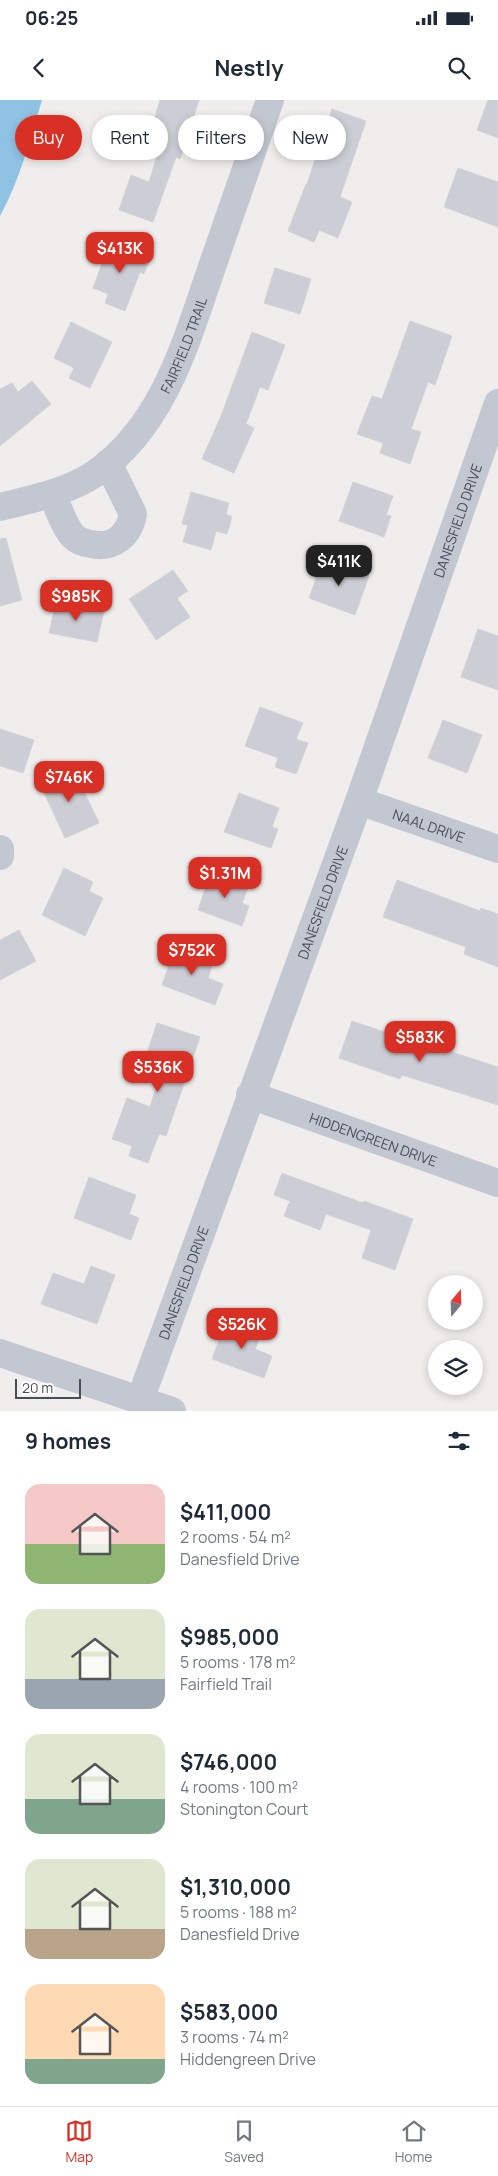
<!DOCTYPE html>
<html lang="en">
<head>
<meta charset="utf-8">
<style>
  :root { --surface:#fff; --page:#f2f2f3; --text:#1f2937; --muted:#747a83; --line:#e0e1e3; --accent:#d93025 }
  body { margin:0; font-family:Manrope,sans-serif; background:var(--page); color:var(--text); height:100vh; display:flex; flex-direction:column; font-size:19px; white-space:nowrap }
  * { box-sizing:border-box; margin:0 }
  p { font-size:16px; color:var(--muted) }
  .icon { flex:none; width:28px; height:28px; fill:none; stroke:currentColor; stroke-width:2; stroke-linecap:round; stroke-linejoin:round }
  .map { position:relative; height:1311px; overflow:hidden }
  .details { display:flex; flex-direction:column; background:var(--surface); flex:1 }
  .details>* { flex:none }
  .hud { position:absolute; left:15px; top:15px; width:469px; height:45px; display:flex; gap:10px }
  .needle { width:32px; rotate:19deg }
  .controls { position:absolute; left:428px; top:1175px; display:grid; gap:10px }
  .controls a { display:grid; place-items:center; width:55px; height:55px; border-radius:50%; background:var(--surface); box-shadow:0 2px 8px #0003; font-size:25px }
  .scale { position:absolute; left:15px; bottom:12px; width:66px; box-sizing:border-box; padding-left:5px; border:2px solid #474d59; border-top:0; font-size:14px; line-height:18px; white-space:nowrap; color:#474d59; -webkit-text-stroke:4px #fff; paint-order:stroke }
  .price { position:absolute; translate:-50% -42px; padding:0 11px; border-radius:10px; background:var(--accent); color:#fff; font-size:16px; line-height:32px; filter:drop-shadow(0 1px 2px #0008) }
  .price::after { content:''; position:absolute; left:50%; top:30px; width:15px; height:11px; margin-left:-8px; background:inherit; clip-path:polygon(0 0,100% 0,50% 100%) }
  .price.active { background:#222; color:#fff }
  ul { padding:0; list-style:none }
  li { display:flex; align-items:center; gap:15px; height:125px; padding:0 25px }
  li span { display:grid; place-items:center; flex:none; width:140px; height:100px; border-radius:15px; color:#555 }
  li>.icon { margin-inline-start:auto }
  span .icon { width:60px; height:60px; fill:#fffc; stroke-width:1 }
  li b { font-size:21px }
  h2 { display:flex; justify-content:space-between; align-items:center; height:60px; padding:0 25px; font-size:21px }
  .pill { padding:0 18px; border-radius:22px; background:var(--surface); box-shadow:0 2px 8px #0003; font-size:18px; line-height:45px }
  .pill.active { background:var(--accent); color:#fff }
  .status { display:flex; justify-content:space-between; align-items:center; height:35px; padding:0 25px; background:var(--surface); direction:ltr }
  .status svg { height:14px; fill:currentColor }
  header { display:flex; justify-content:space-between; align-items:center; height:65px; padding:0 25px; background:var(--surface); font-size:22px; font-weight:700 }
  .menu { display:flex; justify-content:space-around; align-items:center; height:70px; border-top:1px solid var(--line); background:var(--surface); font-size:14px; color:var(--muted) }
  .menu a { display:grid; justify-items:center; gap:2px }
  .menu .active { color:var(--accent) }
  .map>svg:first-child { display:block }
  .water { fill:#8fc3e4 }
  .building { fill:#cdced5; stroke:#d2d2d8 }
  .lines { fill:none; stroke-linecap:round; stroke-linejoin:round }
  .minor { stroke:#c2c7d1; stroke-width:28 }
  .labels { text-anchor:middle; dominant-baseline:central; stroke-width:5; stroke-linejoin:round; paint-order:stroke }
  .street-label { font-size:14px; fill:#474d59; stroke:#fff }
</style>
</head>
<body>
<div class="status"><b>06:25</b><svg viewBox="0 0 49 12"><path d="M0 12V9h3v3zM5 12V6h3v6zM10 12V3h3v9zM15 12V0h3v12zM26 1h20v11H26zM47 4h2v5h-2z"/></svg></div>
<header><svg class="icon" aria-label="back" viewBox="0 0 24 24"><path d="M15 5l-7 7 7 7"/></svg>Nestly<svg class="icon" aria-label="search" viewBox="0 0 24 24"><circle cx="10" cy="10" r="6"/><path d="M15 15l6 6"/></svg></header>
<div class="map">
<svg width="498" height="1311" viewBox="0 0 498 1311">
  <rect width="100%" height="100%" fill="#f0eeed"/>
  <!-- water -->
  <path class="water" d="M0 0H42C30 39 20 80 0 116Z"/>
  <!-- building -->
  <path class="building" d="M160 0H199L180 59 176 57 153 122 119 110 131 75 149 82 162 41 149 37Z
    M488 0H498V38L477 30Z
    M332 9 366 21 340 97 352 102 338 138 319 130 314 142 288 131 306 84H307Z
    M458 68 498 82V127L444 107Z
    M110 141 151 156 144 174 140 172 125 211 105 203 108 194 93 188Z
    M275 168 311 179 300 214 264 203Z
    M410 221 452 236 435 285 428 282 411 329 421 332 410 364 380 353 383 343 357 334 372 296 382 299Z
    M71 222 112 242 90 288 69 278 74 268 54 258Z
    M252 232 285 245 268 290 260 287 246 324 254 328 234 373 202 359 221 316Z
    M32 281 51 304 0 346V289L12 283 18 292Z
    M353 382 393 396 386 415 391 416 384 437 339 421Z
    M191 392 229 403 226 414 232 417 227 434 216 431 211 450 183 442 188 425 182 424Z
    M6 438 22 500 0 506V439Z
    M323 459 369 476 355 515 309 498Z
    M173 470 188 491 177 498 190 517 156 540 129 499Z
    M56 502 104 511 97 542 49 533Z
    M478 529 498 536V590L461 577Z
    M260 607 303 623 296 639 308 643 296 674 275 667 278 658 245 646Z
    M443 620 482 635 467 673 428 658Z
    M0 629 34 640 23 673 0 666Z
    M73 668 99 723 65 738 40 684Z
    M239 693 279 708 272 727 278 729 271 748 224 732Z
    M64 768 93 782 89 791 103 798 85 836 42 815Z
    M211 772 249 785 242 803 249 806 242 826 198 810Z
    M397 780 480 811 481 808 498 814V867L464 854 466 847 383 817Z
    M19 830 36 861 0 880V840Z
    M176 846 214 860 208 878 223 884 215 905 162 885Z
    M352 921 426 946 427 944 498 967V1005L402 975 400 979 339 958Z
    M157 923 200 937 166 1036 159 1034 148 1063 129 1056 132 1046 112 1039 127 998 150 1007 165 959 147 953Z
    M282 1073 363 1103 364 1101 413 1119 395 1170 362 1158 371 1130 326 1114 320 1130 284 1116 290 1101 274 1095Z
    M89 1077 136 1095 129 1114 139 1118 131 1140 74 1118Z
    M91 1166 115 1175 97 1224 41 1204 53 1173 84 1184Z
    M226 1221 261 1235 255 1249 272 1256 264 1278 212 1259Z"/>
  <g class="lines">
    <!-- minor -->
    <g class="minor">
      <path d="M52 394C57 405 65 428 73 436 78 441 84 443 91 444 113 449 129 436 133 414L108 363"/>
      <path id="s1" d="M0 407C33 399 68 392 96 373 166 323 187 238 214 161 232 108 251 54 270 0"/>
      <path id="s2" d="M359 701 498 749"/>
      <path d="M0 749V756"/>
      <path id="s3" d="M250 995 498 1083"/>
      <path d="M0 1253 172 1311"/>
      <path id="s4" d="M140 1300 359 701 498 303"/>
    </g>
  </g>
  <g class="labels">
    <!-- street labels -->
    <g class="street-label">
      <text stroke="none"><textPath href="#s1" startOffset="260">FAIRFIELD TRAIL</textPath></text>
      <text stroke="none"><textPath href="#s4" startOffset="935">DANESFIELD DRIVE</textPath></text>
      <text stroke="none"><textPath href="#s2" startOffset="74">NAAL DRIVE</textPath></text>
      <text stroke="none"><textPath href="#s4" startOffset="530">DANESFIELD DRIVE</textPath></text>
      <text stroke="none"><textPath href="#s3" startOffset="131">HIDDENGREEN DRIVE</textPath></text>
      <text stroke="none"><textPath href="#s4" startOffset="125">DANESFIELD DRIVE</textPath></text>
    </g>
  </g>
</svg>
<div class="controls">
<a><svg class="needle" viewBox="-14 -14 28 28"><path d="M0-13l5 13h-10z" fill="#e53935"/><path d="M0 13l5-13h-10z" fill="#747a83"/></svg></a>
<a><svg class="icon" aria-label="layers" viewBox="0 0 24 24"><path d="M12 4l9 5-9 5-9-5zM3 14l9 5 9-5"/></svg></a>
</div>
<div class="scale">20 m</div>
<b class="price" style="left:120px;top:174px">$413K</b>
<b class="price active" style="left:339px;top:487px">$411K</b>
<b class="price" style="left:76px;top:522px">$985K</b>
<b class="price" style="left:69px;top:703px">$746K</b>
<b class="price" style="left:225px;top:799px">$1.31M</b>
<b class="price" style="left:192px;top:876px">$752K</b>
<b class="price" style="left:420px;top:963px">$583K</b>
<b class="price" style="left:158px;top:993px">$536K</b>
<b class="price" style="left:242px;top:1250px">$526K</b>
<div class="hud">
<a class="pill active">Buy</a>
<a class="pill">Rent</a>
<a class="pill">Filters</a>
<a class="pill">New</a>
</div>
</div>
<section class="details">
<h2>9 homes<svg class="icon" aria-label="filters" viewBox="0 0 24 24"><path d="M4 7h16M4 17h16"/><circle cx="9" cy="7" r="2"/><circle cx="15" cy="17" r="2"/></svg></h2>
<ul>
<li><span style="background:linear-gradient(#f6c9c9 60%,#8fb573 0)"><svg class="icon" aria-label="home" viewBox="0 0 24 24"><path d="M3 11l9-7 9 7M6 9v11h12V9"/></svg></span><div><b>$411,000</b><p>2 rooms · 54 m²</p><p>Danesfield Drive</p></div></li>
<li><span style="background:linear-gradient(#dfe7d0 70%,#9aa5b1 0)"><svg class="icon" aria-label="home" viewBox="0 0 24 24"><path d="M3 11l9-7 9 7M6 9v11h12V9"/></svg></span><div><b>$985,000</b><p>5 rooms · 178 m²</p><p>Fairfield Trail</p></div></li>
<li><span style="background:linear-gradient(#dfe7d0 65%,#7fa58c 0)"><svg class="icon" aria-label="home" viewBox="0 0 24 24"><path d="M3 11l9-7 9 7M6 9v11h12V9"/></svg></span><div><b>$746,000</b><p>4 rooms · 100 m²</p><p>Stonington Court</p></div></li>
<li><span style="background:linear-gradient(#dfe7d0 70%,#b9a48a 0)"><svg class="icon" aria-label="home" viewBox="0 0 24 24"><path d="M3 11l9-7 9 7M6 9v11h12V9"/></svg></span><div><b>$1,310,000</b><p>5 rooms · 188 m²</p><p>Danesfield Drive</p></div></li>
<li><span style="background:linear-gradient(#ffd9b3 75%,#7fa58c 0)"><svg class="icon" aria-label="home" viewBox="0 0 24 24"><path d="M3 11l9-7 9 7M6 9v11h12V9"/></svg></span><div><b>$583,000</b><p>3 rooms · 74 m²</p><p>Hiddengreen Drive</p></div></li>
</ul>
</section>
<nav class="menu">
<a class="active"><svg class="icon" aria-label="map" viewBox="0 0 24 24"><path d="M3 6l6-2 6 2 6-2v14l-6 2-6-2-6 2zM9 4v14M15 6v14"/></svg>Map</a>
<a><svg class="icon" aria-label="saved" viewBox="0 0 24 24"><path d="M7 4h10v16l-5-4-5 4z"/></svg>Saved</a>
<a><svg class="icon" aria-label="home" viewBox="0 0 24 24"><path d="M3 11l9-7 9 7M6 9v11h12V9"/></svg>Home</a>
</nav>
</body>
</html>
